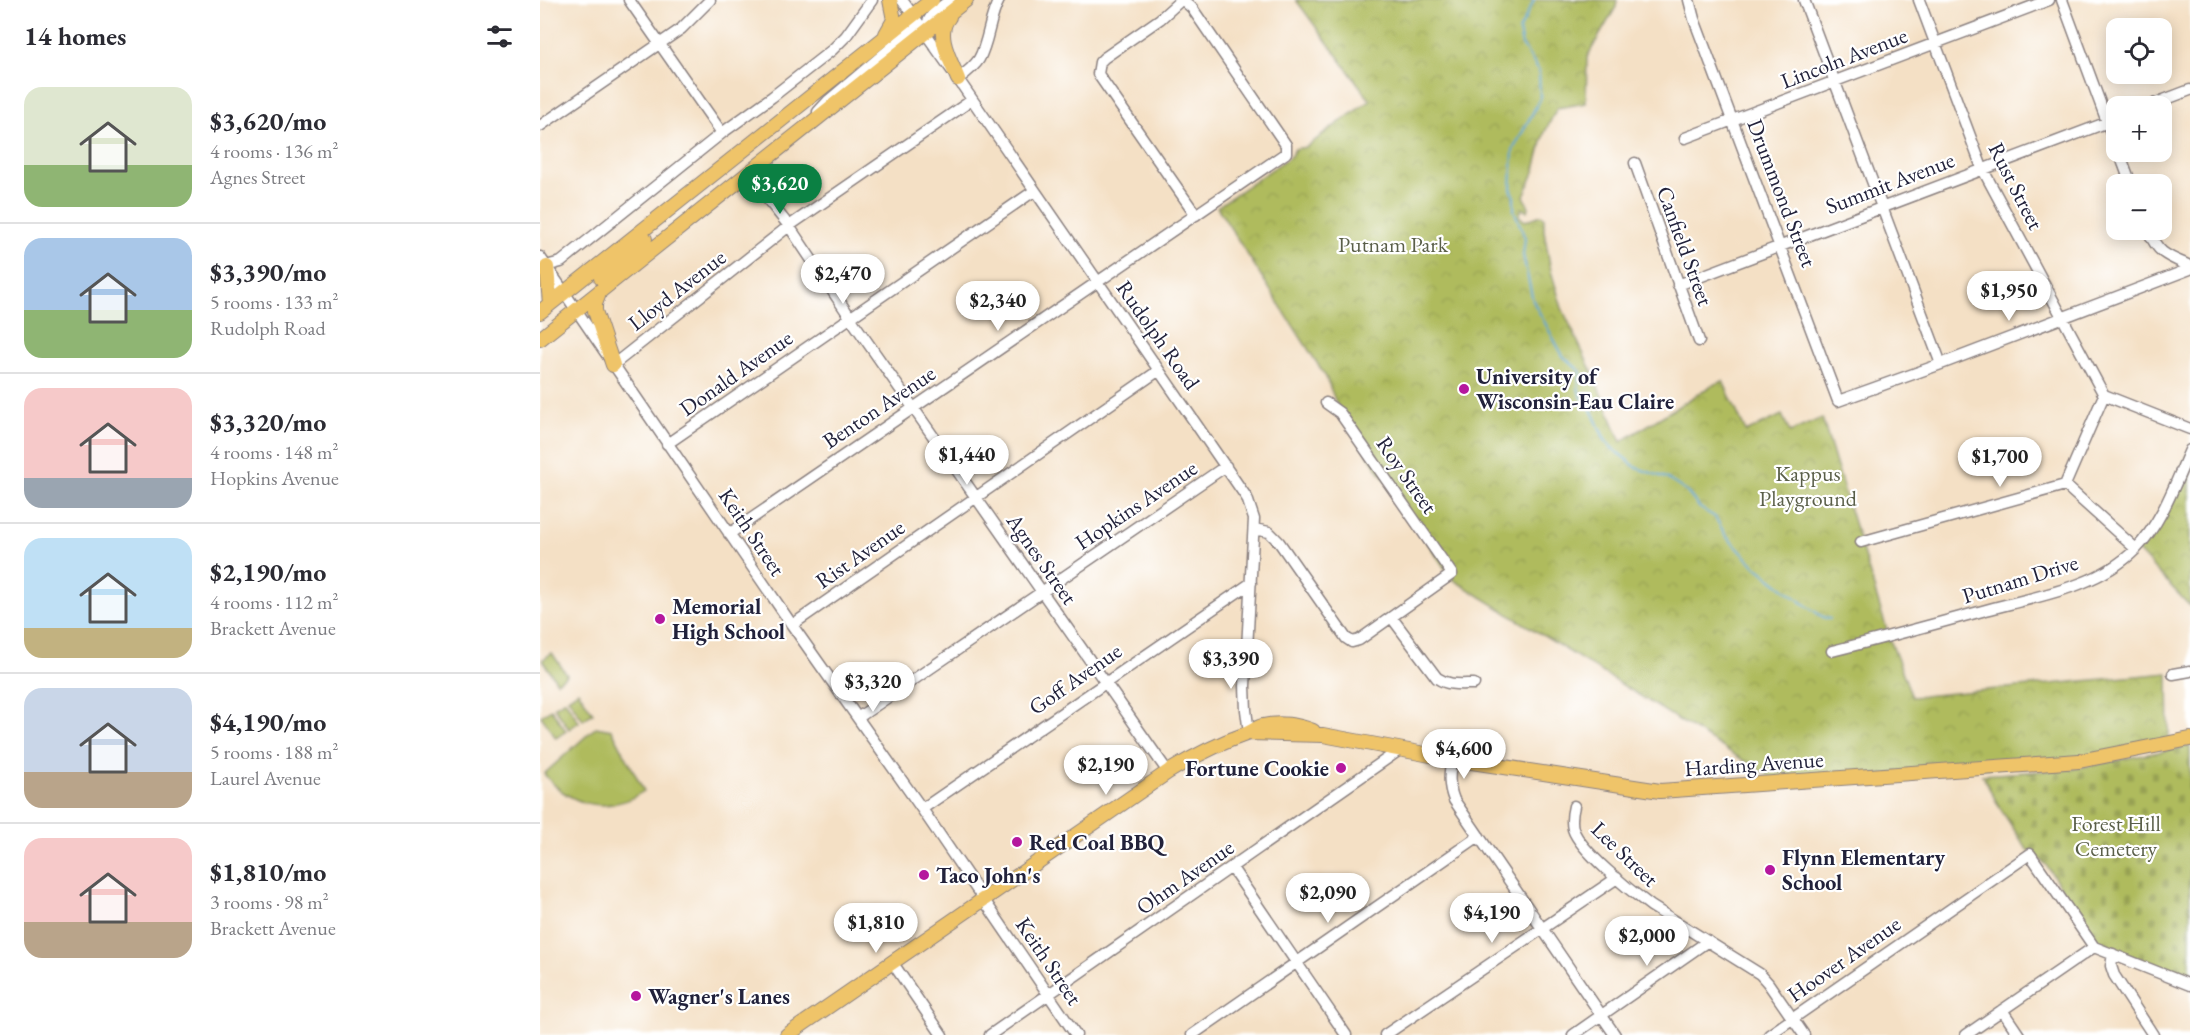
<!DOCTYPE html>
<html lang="en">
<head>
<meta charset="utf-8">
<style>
  :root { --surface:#fff; --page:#f2f2f3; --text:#2b2b33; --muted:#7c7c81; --line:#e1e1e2; --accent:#0b8043 }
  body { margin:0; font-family:"EB Garamond",serif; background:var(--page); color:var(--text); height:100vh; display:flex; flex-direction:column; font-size:22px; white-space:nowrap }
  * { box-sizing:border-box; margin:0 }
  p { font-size:20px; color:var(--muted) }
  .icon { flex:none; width:33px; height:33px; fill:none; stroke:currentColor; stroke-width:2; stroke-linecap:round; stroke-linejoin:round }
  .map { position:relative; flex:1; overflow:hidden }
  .drawer { display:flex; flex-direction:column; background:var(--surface); width:540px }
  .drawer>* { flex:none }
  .fabs { position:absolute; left:1566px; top:18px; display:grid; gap:12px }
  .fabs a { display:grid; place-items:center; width:66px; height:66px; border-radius:12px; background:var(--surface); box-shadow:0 3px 15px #0003; font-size:30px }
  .price { position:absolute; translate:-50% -51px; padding:0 14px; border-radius:21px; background:#fff; color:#222; font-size:20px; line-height:39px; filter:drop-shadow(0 2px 3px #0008) }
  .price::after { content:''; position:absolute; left:50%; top:36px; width:18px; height:14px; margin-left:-9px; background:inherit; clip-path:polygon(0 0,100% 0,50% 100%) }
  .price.selected { background:var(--accent); color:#fff }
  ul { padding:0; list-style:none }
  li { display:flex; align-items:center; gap:18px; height:150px; padding:0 24px }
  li+li { border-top:2px solid var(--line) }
  li span { display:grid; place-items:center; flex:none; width:168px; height:120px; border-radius:18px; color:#555 }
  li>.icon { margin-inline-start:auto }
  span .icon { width:72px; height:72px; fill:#fffc; stroke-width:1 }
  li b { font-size:26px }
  h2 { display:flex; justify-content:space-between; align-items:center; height:72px; padding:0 24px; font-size:26px }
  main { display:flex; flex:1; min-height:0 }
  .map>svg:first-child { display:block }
  .grass { fill:#afbb5d; stroke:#686e4c; stroke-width:1.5 }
  .cemetery { fill:url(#cemetery-stones); stroke:#686e4c; stroke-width:1.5 }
  .park { fill:url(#park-crowns); stroke:#686e4c; stroke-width:1.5 }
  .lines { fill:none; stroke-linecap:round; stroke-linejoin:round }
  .stream { stroke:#5ca7d4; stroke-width:2 }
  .minor-casing { stroke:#8b8180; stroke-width:13 }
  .major-casing { stroke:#8b8180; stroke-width:16 }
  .minor { stroke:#fff; stroke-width:10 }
  .major { stroke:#efc469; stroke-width:14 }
  .poi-dot { fill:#b5179e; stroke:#fff; stroke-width:2 }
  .labels { text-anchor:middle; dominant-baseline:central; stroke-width:4.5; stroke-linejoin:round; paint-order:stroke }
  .street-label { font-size:22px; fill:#22223b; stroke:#fff }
  .park-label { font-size:22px; fill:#5a5f49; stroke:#fff }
  .poi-label { font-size:22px; font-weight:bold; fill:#22223b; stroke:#fff; text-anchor:start }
</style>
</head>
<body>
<main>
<section class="drawer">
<h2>14 homes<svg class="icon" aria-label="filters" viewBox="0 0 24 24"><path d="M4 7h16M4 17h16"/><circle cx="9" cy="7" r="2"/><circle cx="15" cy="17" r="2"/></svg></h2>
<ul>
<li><span style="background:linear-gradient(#dfe7d0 65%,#8fb573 0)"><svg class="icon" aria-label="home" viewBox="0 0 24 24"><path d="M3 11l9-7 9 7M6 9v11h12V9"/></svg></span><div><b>$3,620/mo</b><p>4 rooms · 136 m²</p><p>Agnes Street</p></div></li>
<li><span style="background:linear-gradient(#a9c7e8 60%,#8fb573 0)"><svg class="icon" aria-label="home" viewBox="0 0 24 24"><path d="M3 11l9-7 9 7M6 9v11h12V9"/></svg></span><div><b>$3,390/mo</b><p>5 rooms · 133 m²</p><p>Rudolph Road</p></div></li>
<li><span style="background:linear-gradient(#f6c9c9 75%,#9aa5b1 0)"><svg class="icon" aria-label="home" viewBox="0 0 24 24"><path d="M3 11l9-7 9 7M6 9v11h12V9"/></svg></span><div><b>$3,320/mo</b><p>4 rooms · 148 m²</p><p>Hopkins Avenue</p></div></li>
<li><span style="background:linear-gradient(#bfe0f5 75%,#c2b280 0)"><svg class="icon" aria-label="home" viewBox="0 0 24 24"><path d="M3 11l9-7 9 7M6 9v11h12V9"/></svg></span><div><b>$2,190/mo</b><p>4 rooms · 112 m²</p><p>Brackett Avenue</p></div></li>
<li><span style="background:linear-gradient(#c9d6e8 70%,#b9a48a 0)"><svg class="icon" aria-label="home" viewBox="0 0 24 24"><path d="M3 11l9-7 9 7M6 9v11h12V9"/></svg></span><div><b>$4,190/mo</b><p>5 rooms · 188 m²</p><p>Laurel Avenue</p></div></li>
<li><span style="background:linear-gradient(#f6c9c9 70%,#b9a48a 0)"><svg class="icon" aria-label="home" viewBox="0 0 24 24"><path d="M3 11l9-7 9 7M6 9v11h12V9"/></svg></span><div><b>$1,810/mo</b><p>3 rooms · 98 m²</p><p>Brackett Avenue</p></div></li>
</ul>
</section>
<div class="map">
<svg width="1650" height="1035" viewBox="0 0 1650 1035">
  <defs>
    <pattern id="cemetery-stones" width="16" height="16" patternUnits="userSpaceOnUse" patternTransform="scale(1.5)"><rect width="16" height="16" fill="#afbb5d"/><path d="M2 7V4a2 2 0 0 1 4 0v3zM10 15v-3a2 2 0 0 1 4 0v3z" fill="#96a052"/></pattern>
    <pattern id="park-crowns" width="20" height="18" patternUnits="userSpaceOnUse" patternTransform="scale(1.5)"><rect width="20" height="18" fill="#afbb5d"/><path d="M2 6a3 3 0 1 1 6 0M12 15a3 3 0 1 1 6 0" fill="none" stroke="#96a052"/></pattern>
  </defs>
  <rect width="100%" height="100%" fill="#fff"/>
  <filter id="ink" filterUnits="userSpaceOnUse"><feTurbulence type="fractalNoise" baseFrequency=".0167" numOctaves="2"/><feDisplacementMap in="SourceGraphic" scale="12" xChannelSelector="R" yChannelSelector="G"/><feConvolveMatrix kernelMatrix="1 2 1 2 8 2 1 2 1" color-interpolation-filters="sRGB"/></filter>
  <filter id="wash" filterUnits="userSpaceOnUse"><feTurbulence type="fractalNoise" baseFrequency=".008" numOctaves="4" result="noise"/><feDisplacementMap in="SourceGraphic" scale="24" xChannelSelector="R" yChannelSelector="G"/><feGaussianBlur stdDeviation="1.35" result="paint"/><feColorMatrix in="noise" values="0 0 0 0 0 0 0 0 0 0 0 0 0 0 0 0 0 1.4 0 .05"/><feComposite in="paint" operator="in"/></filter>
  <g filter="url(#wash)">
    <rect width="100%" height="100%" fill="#f4e0c5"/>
    <!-- grass -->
    <path class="grass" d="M12 653 27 675 17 682 2 660Z
      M38 691 53 713 43 720 28 698Z
      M25 700 39 722 29 729 14 707Z
      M11 709 26 731 16 738 1 716Z
      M56 727 72 730 104 791C68 815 31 807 4 774Z"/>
    <!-- cemetery -->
    <path class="cemetery" d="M1650 746V978L1558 944 1507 866 1495 854 1488 851 1460 808 1442 775 1532 769Z"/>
    <!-- park -->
    <path class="park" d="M756 0H1077L1076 7 1047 57 1046 103 1017 108 1004 134 995 170 984 196 989 207 988 211 982 209 979 216 985 221 1001 215 1004 217V231L1011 271 1022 308 1052 372 1081 442 1171 386 1183 381 1206 432 1242 415 1250 432 1282 418 1349 637 1372 697 1628 673 1629 743 1539 761 1240 783 912 579 800 413 786 377 677 207 751 156 755 149 766 147 830 100Z
      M1650 450V606L1596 549 1622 512Z"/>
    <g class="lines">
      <!-- stream -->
      <path class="stream" d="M994 0 979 31 982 45 999 71 1000 99 973 150 971 189 974 197V210L985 238 983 255 993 301 1023 356 1041 372 1038 388 1040 395 1049 405 1065 440 1072 448 1097 468 1126 478 1146 491 1160 508 1175 517 1186 536 1215 566 1268 607 1283 617 1290 619"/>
    </g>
  </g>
  <g filter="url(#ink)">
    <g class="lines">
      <defs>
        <path id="minor" d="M89 0 182 133
          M362 0 418 79 707 498 714 519 705 686 706 710 709 733
          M641 0 620 19 564 58 560 62 558 74 656 215
          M1149 0 1154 19 1298 401 1401 364 1650 269
          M1264 0 1401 364
          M1379 0 1442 168 1564 395 1650 429
          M1522 0 1576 146
          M385 34C386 16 397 10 410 0
          M418 79C426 73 434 67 439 59 449 41 449 18 459 0
          M1608 106 1650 90
          M278 112 289 100 371 31 373 28V16
          M0 126 141 29 170 0
          M1145 138 1509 0
          M1579 152 1591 184
          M1095 163 1159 341
          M221 191 249 226 316 326 628 772
          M1608 230C1618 254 1627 256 1650 266
          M0 257 252 625 382 809 536 1035
          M2 267 21 262 182 133 232 97 292 50 306 36 332 0
          M1138 285 1576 119
          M73 365 249 226 432 100
          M127 444 494 191
          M1525 485 1596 549
          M714 529 729 532 739 542 806 638 812 642 819 640 912 574 800 413 786 403
          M189 534 746 153V145L652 8 643 0
          M1321 542 1525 485 1564 395
          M852 618 897 678C909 686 920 684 934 684
          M252 625 618 371
          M1292 651C1344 638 1395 624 1446 610 1497 596 1557 588 1596 549 1622 522 1635 484 1650 450
          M1633 674 1650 671
          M319 717 686 466
          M912 759C909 774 908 785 914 800L1075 1035
          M1034 806C1032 814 1031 821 1033 829 1040 851 1092 892 1111 906L1220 974 1228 983 1264 1035
          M382 809 711 583
          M692 868 806 1035
          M1554 947 1650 985
          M1573 954 1571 966 1574 975 1613 1035
          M352 962 402 1035
          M1462 1010 1479 1035
          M450 1035 861 749
          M652 1035 939 836
          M845 1035 1077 878
          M1033 1035 1168 941
          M1229 1035 1490 854 1554 947
          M1426 1035 1554 947"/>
        <path id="major" d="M409 17C394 34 411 61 418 79
          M346 34 354 20 350 0
          M7 267 10 304
          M61 278 105 239
          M60 291 55 304V311L73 365
          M0 312 392 0
          M0 339 426 0
          M709 733 783 735 912 759 1120 791 1539 761 1650 739
          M247 1035 628 772C654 756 677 744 706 734 712 732 717 727 723 726 739 722 758 725 773 731"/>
      </defs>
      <!-- minor casing -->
      <use href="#minor" class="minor-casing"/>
      <!-- major casing -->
      <use href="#major" class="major-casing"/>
      <!-- minor -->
      <use href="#minor" class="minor"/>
      <!-- major -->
      <use href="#major" class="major"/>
    </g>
  </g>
  <!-- markers -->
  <g class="poi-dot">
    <circle cx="924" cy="389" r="6"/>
    <circle cx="120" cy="619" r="6"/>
    <circle cx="801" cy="768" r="6"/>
    <circle cx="477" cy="842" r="6"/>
    <circle cx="1230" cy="870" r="6"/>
    <circle cx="384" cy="875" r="6"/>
    <circle cx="96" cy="996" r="6"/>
  </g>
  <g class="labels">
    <!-- street labels -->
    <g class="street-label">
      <text transform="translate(1304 58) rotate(-21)">Lincoln Avenue</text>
      <text transform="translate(1350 183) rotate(-21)">Summit Avenue</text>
      <text transform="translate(1476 186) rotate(63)">Rust Street</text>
      <text transform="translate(1242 193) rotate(69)">Drummond Street</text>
      <text transform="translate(1145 246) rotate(70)">Canfield Street</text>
      <text transform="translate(137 290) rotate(-38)">Lloyd Avenue</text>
      <text transform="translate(618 335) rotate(55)">Rudolph Road</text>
      <text transform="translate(196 373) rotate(-35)">Donald Avenue</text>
      <text transform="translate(339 407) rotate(-34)">Benton Avenue</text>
      <text transform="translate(867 475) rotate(55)">Roy Street</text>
      <text transform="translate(596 505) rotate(-34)">Hopkins Avenue</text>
      <text transform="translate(212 532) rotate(56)">Keith Street</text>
      <text transform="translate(320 554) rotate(-35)">Rist Avenue</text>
      <text transform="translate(502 559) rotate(55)">Agnes Street</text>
      <text transform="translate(1480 579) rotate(-17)">Putnam Drive</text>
      <text transform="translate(535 679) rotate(-35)">Goff Avenue</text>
      <text transform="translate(1214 764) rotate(-4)">Harding Avenue</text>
      <text transform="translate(1085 854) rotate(44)">Lee Street</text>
      <text transform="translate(645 877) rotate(-35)">Ohm Avenue</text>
      <text transform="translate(1304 959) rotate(-35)">Hoover Avenue</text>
      <text transform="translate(509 961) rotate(56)">Keith Street</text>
    </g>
    <!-- park labels -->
    <g class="park-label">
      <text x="853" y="244">Putnam Park</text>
      <text x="1268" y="473">Kappus<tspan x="1268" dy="25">Playground</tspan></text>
      <text x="1576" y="823">Forest Hill<tspan x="1576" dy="25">Cemetery</tspan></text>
    </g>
    <!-- poi labels -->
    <g class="poi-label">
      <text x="936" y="376">University of<tspan x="936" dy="25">Wisconsin-Eau Claire</tspan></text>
      <text x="132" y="606">Memorial<tspan x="132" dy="25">High School</tspan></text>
      <text x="789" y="768" text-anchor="end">Fortune Cookie</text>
      <text x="489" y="842">Red Coal BBQ</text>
      <text x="1242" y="857">Flynn Elementary<tspan x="1242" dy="25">School</tspan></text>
      <text x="396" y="875">Taco John's</text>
      <text x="108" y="996">Wagner's Lanes</text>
    </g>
  </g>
</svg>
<div class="fabs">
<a><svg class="icon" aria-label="locate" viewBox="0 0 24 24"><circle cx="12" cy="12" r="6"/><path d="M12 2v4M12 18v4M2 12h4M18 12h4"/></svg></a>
<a>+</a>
<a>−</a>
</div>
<b class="price selected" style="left:240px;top:215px">$3,620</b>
<b class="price" style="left:303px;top:305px">$2,470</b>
<b class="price" style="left:1469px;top:322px">$1,950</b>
<b class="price" style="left:458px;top:332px">$2,340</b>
<b class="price" style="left:427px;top:486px">$1,440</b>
<b class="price" style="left:1460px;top:488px">$1,700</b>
<b class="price" style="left:691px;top:690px">$3,390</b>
<b class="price" style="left:333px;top:713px">$3,320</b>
<b class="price" style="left:924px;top:780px">$4,600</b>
<b class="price" style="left:566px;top:796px">$2,190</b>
<b class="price" style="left:788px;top:924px">$2,090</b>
<b class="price" style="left:952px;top:944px">$4,190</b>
<b class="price" style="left:336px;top:954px">$1,810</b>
<b class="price" style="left:1107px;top:967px">$2,000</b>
</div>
</main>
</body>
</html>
